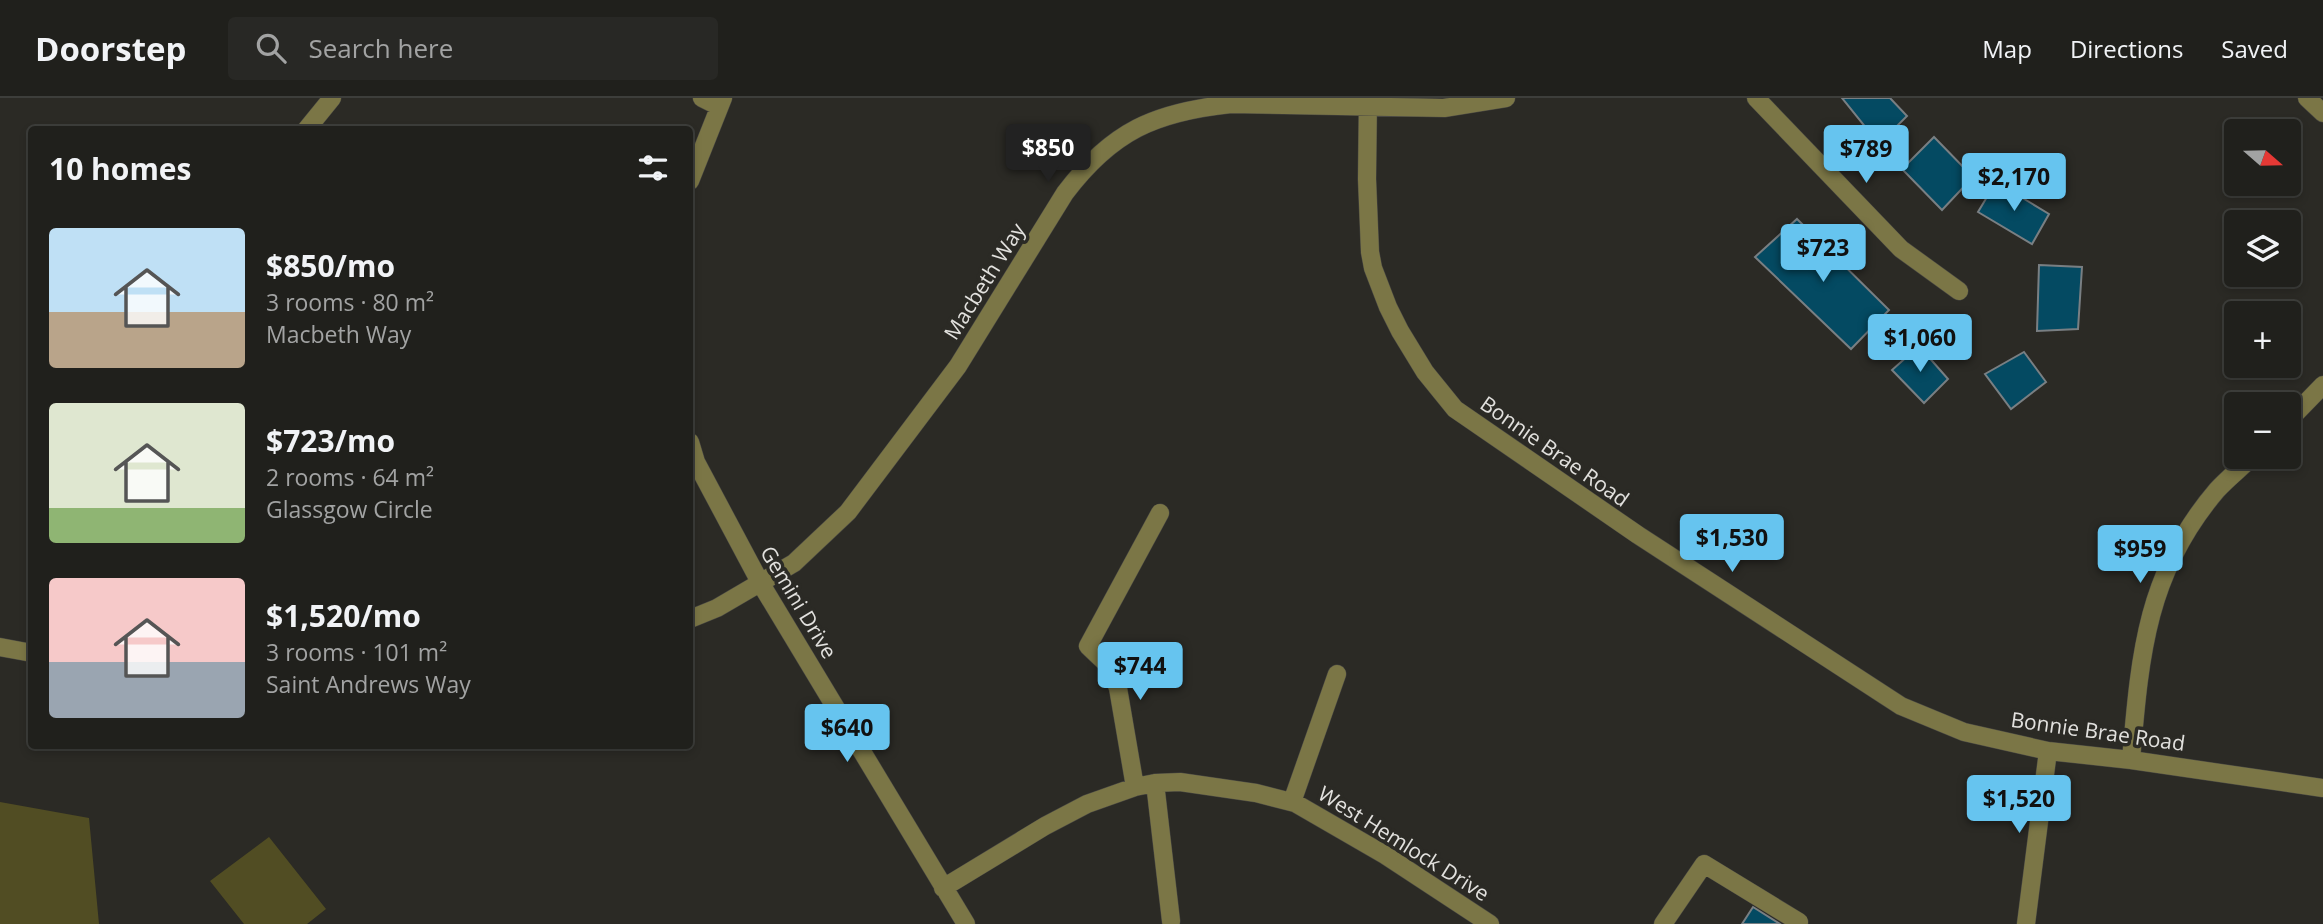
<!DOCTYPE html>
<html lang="en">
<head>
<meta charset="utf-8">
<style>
  :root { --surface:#20201c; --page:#282825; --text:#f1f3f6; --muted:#a2a3a3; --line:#3d3e3b; --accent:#66c4ef }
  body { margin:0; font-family:"Open Sans",sans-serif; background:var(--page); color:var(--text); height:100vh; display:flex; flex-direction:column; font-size:26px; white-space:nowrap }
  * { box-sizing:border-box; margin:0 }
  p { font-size:23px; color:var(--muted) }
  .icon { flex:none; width:38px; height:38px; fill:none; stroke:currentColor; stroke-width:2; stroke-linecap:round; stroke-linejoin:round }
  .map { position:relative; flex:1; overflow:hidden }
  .details { position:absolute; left:28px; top:28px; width:665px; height:623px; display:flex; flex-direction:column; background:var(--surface); border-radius:7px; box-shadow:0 4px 10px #0003,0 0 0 2px var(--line) }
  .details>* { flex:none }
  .needle { width:46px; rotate:110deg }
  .buttons { position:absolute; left:2224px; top:21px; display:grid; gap:14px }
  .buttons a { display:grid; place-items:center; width:77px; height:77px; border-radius:7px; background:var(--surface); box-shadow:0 4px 10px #0003,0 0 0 2px var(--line); font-size:35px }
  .price { position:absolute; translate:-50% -60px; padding:0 16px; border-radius:7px; background:var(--accent); color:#111; font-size:23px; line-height:46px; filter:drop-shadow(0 2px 4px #0008) }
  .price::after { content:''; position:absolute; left:50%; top:42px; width:21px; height:16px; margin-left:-10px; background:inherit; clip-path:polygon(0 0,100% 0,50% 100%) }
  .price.selected { background:#222; color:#fff }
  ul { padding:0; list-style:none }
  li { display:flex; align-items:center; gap:21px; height:175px; padding:0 21px }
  li span { display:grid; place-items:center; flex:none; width:196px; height:140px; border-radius:7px; color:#555 }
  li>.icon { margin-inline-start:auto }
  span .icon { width:84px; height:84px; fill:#fffc; stroke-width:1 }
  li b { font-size:30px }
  h2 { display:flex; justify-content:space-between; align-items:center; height:84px; padding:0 21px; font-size:30px }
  header { display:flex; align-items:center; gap:42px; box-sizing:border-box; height:98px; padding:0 35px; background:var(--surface); border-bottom:2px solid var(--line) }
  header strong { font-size:33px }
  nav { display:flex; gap:38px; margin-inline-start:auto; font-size:24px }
  .search { width:490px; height:63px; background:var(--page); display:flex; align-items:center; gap:18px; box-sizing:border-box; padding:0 24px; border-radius:7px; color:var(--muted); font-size:26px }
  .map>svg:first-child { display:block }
  .green { fill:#514d23 }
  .building { fill:#044a62; stroke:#797f83; stroke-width:2 }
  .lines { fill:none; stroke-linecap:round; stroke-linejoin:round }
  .minor-casing { stroke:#484743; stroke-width:19 }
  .minor { stroke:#7b7646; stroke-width:18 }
  .labels { text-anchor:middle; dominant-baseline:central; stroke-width:7; stroke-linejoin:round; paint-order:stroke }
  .street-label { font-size:21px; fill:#e2e1de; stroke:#2b2a25 }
</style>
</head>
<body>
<header>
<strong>Doorstep</strong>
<div class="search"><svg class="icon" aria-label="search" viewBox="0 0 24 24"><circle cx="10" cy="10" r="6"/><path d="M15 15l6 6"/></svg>Search here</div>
<nav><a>Map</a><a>Directions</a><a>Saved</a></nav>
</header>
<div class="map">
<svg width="2323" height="826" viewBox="0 0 2323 826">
  <rect width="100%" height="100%" fill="#2b2a25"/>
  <!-- green -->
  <path class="green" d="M0 704 89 720 99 826H0Z
    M269 739 326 811 307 826H244L210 783Z"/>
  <!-- building -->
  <path class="building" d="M1842 0H1890L1907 18 1879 46Z
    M1934 39 1973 79 1942 112 1902 71Z
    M1996 84 2049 116 2032 146 1978 114Z
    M1797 121 1889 212 1851 251 1755 159Z
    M2039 167 2082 169 2078 231 2037 233Z
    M1919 248 1948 281 1924 305 1892 272Z
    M2024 254 2046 284 2011 311 1985 276Z
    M1753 809 1780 826H1742Z"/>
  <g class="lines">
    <defs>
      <path id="minor" d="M702 0 718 8
        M1368 0 1367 81 1370 154 1373 170 1388 209 1400 233 1425 274 1455 311 1638 437 1901 608 1964 634 2048 653 2131 662 2323 690
        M1756 0 1901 151 1959 193
        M2307 0 2323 15
        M306 32 332 0
        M690 83 723 0
        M2289 322 2323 287
        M690 344 696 364 761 486 966 826
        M690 521 717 510 794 465 848 414 958 268 1065 95C1112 33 1155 14 1231 6L1444 10 1506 0
        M0 549 32 555
        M2131 662C2140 557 2146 475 2217 392 2228 380 2241 370 2252 359
        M1155 685 1171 823
        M1135 689 1118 590 1108 567 1088 548 1160 415
        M1292 704 1337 576
        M943 790 1045 728 1087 706 1135 689 1155 685 1180 684 1256 695 1295 705 1385 757 1490 826
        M1663 826 1704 766 1799 824
        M2026 826 2048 653"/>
    </defs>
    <!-- minor casing -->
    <use href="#minor" class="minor-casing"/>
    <!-- minor -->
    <use href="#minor" class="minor"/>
  </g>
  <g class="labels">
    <!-- street labels -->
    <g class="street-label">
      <text transform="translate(984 183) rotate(-58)">Macbeth Way</text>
      <text transform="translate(1555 353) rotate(35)">Bonnie Brae Road</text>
      <text transform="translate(799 504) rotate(59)">Gemini Drive</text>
      <text transform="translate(2098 633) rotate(8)">Bonnie Brae Road</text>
      <text transform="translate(1404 745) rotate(32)">West Hemlock Drive</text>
    </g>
  </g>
</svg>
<div class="buttons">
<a><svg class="needle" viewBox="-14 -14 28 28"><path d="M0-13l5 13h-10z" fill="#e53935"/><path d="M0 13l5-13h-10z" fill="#a2a3a3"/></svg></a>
<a><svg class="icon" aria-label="layers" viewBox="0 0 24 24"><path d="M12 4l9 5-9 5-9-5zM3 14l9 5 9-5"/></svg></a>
<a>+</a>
<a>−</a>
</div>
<b class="price selected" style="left:1048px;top:86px">$850</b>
<b class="price" style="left:1866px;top:87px">$789</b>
<b class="price" style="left:2014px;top:115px">$2,170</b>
<b class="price" style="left:1823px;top:186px">$723</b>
<b class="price" style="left:1920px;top:276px">$1,060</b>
<b class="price" style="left:1732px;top:476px">$1,530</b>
<b class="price" style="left:2140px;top:487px">$959</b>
<b class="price" style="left:1140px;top:604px">$744</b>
<b class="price" style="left:847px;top:666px">$640</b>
<b class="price" style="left:2019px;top:737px">$1,520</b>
<section class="details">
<h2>10 homes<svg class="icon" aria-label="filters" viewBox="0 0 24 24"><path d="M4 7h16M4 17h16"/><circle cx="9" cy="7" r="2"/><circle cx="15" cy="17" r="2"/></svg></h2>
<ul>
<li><span style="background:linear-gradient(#bfe0f5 60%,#b9a48a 0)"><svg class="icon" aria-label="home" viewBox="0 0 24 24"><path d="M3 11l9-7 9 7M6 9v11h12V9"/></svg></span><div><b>$850/mo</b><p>3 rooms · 80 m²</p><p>Macbeth Way</p></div></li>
<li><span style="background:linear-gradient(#dfe7d0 75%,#8fb573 0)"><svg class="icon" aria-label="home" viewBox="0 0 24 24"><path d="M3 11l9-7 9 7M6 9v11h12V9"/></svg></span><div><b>$723/mo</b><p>2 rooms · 64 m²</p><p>Glassgow Circle</p></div></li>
<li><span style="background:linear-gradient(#f6c9c9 60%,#9aa5b1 0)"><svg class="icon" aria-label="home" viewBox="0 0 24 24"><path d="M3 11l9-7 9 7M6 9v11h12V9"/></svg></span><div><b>$1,520/mo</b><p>3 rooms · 101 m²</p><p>Saint Andrews Way</p></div></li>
</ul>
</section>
</div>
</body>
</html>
